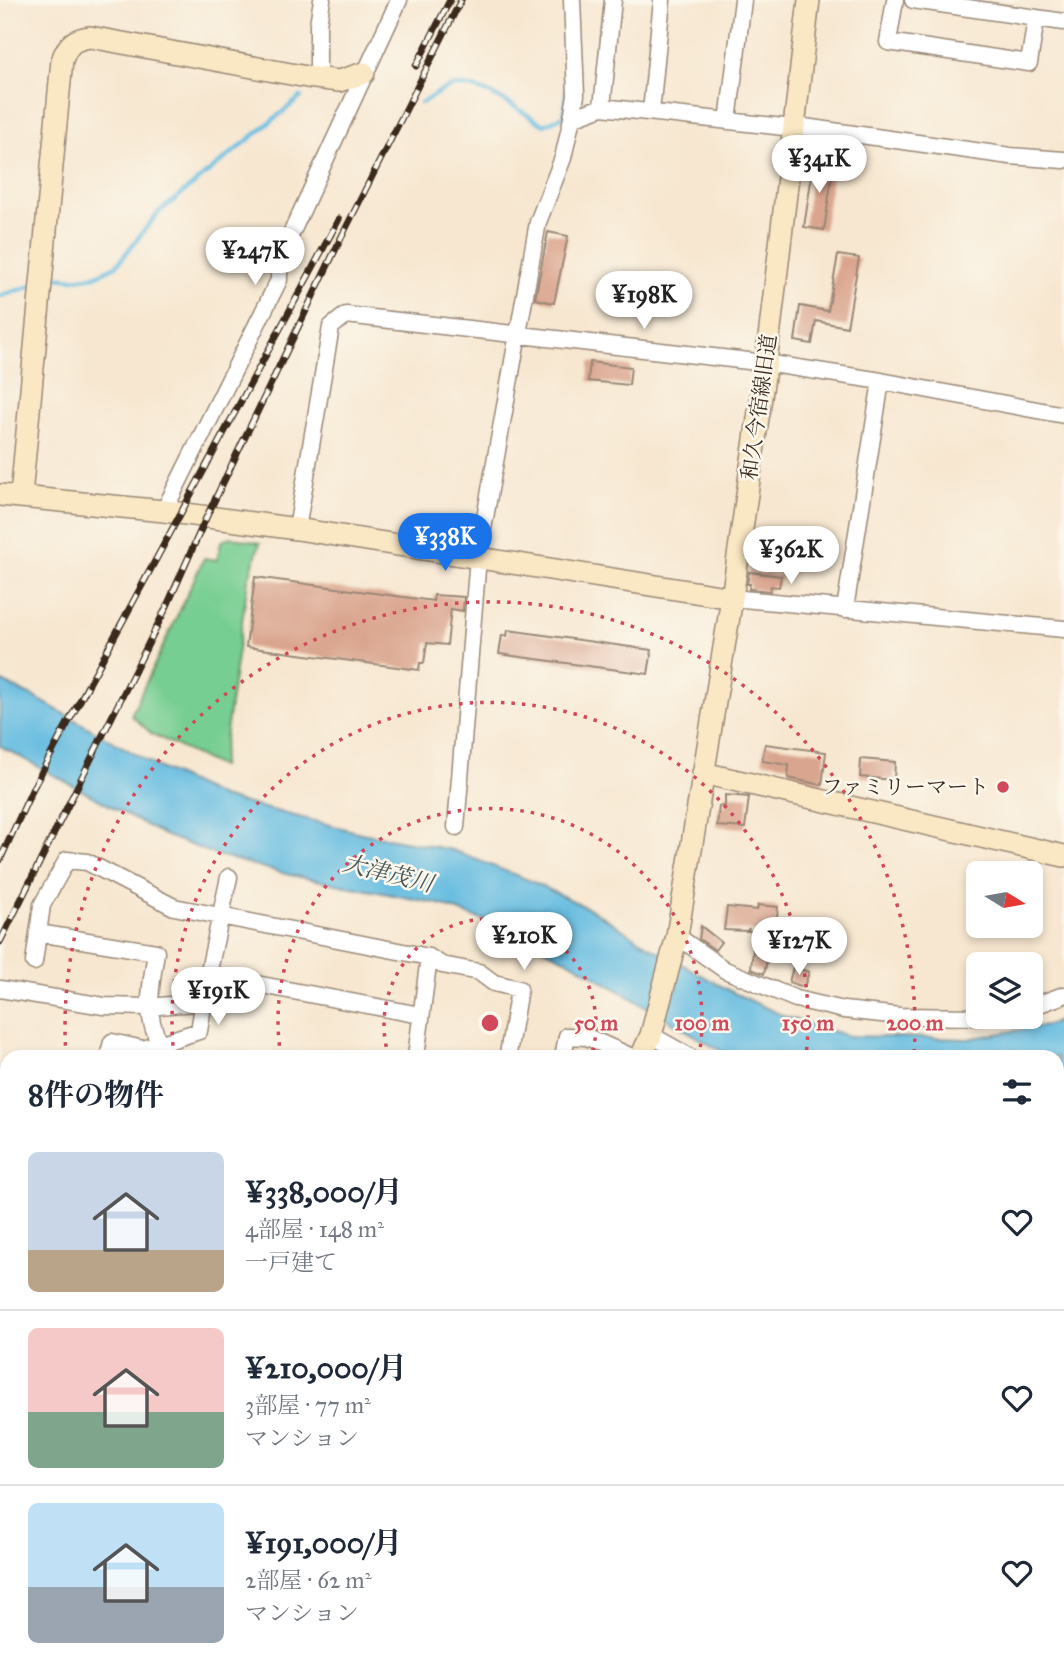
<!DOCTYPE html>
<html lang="ja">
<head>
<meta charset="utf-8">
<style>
  :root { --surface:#fff; --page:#f2f2f3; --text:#1f2937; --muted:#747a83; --line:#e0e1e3; --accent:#1a73e8 }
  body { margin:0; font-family:"IM FELL Great Primer","Noto Serif JP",serif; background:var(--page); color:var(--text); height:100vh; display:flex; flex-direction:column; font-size:26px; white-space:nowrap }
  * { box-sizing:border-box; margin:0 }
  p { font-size:23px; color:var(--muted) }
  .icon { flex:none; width:38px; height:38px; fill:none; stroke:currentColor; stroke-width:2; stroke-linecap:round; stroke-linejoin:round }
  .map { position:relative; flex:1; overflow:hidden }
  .sheet { position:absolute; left:0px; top:1050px; width:1064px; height:625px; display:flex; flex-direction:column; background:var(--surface); border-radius:21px 21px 0 0; box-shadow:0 4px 10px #0003 }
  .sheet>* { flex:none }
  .needle { width:46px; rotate:101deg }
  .fabs { position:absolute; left:966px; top:861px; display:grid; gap:14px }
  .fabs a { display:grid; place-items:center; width:77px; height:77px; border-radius:10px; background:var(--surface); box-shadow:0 4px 10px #0003; font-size:35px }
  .price { position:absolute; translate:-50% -60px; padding:0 16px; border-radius:24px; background:#fff; color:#222; font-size:23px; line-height:46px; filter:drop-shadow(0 2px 4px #0008) }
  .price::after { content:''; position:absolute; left:50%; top:42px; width:21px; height:16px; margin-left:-10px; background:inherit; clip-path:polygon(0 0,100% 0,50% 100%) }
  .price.active { background:var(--accent); color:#fff }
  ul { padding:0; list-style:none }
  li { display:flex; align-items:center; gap:21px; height:175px; padding:0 28px }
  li+li { border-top:2px solid var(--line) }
  li span { display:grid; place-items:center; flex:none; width:196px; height:140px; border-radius:10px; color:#555 }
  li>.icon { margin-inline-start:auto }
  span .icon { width:84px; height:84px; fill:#fffc; stroke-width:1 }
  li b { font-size:30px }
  h2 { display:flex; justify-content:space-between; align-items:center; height:84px; padding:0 28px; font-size:30px }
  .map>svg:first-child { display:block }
  .green { fill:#77ce92; stroke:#597c58; stroke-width:2 }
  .water { fill:#63bbe0; stroke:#4f727f; stroke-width:2 }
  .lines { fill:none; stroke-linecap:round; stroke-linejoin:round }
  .stream { stroke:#63bbe0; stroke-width:4.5 }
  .river { stroke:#63bbe0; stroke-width:26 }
  .building { fill:#daa58e }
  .street-casing { stroke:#987; stroke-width:19 }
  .secondary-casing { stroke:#987; stroke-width:24 }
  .street { stroke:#fff; stroke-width:16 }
  .secondary { stroke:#fae7c3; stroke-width:21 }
  .rail-casing { stroke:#3b2a1e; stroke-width:7 }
  .rail { stroke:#fbf7ec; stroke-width:4.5; stroke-dasharray:13; stroke-linecap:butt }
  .ring { fill:none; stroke:#d1495b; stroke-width:3.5; stroke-dasharray:3.5 7 }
  .poi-dot { fill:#d1495b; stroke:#fbf7ec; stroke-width:2.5 }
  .labels { text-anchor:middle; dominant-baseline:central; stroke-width:5; stroke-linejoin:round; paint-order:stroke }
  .street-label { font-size:21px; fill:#3b2a1e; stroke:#fbf7ec }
  .poi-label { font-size:21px; fill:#3b2a1e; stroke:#fbf7ec; text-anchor:end }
  .water-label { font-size:23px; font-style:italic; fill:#475658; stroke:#fbf7ec }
  .centre { fill:#d1495b; stroke:#fbf7ec; stroke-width:3.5 }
  .ring-label { font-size:21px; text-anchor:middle; font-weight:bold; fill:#d1495b; stroke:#fbf7ec; stroke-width:5; stroke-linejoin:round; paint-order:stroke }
</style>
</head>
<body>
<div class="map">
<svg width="1064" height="1674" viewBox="0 0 1064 1674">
  <rect width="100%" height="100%" fill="#fbf7ec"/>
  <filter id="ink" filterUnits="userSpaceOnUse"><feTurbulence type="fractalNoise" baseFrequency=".0143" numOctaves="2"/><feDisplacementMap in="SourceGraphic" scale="14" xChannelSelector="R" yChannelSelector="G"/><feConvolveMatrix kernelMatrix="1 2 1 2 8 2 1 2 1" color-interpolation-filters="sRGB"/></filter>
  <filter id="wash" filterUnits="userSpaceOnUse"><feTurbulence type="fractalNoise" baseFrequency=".00686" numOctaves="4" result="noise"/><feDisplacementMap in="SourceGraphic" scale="28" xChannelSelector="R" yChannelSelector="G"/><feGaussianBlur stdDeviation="1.57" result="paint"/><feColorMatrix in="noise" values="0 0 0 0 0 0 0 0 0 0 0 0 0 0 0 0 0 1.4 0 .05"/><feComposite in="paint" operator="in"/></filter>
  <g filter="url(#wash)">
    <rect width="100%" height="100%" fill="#f7e7d0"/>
    <!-- green -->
    <path class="green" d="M230 537 260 543 248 580 221 767 152 734 131 715 204 558 217 560 221 542Z"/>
    <!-- water -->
    <path class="water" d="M0 681 36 698 160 768 221 797 361 833 452 850 531 881 592 910 652 948 732 992 786 1017 849 1036 968 1039 1052 1024 1064 1018V1069L1057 1071V1057H731L569 961 498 926 440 904 290 875 217 855 164 835 0 746Z"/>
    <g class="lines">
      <!-- stream -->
      <path class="stream" d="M421 103C430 98 441 90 451 87 480 80 520 111 544 125L564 116 568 74
        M47 280 56 277 74 279 95 276 116 266 158 213 301 97
        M0 296 35 285"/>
      <!-- river -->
      <path class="river" d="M1011 1668V1674"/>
    </g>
    <g id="blocks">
      <!-- building -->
      <path class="building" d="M814 161 834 163 824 230 804 227Z
        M548 232 568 236 554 303 535 299Z
        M838 255 859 258 847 327 816 321 812 344 795 341 800 306 828 311Z
        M590 362 631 367 629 385 588 381Z
        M749 572 781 576 779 587 771 586 770 591 749 589 750 584H747Z
        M255 577 433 601 434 595 464 597 463 611 451 609 447 645 427 643 424 663H420L419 670 246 647Z
        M508 630 652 650 648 674 499 654 502 635 507 636Z
        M765 744 826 752 822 785 788 778 789 765 762 761Z
        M861 759 895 762 894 780 860 777Z
        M725 795 749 797 745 828 717 826 719 806 725 807Z
        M758 905 778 907 773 956H768L764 974 751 969 755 931H748L749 928 747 931 724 930 727 907 757 910Z
        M701 926 721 942 715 950 699 939Z
        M793 967 809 972 804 987 789 982Z"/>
    </g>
  </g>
  <g filter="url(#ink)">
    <use href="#blocks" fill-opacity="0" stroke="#987" stroke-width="2"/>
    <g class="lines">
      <defs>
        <path id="street" d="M613 0 602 107 793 128 804 127 1010 156 1064 160
          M895 0 888 42 1029 63 1036 19
          M913 0 1064 22
          M318 79V24L322 0
          M651 112 662 0
          M572 118 576 95 572 0
          M728 121 743 0
          M164 511 279 280V260L399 0
          M297 529 331 327 346 315 766 363 881 381 1064 415
          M732 598 1064 629
          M845 609 881 381
          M456 827 478 557 538 222 563 158 572 118 602 107
          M38 933 156 952C150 993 142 1021 168 1057
          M677 936 725 970 796 999 844 1010 900 1016 979 1017
          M34 962 42 905 67 860 87 862 174 907 429 957 442 965 479 972 494 983 519 989 508 1054
          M208 975 420 1015
          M0 989 104 1006 148 1007 204 1002
          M1031 1007 1064 995
          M651 1035 690 1057
          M108 1057 112 1042 143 1049 199 1031 208 975 229 877
          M416 1057 429 957
          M563 1057 567 1036 587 1037 632 1057
          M1057 1085 1064 1084
          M1 1129 7 1130
          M0 1202H7
          M0 1256 7 1257
          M0 1401 7 1403
          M0 1499 7 1501
          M1057 1574 1064 1533
          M940 1668 965 1674
          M0 1673 3 1674
          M1041 1674 1042 1668"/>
        <path id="secondary" d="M0 495 164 511 297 529 732 598
          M21 496 62 60C68 44 74 39 90 37L307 77 339 81 364 73
          M703 773 1064 856
          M641 1057 651 1035 677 936 732 598 766 363 809 0
          M279 1674 282 1668"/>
      </defs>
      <!-- street casing -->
      <use href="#street" class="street-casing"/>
      <!-- secondary casing -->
      <use href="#secondary" class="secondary-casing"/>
      <!-- street -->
      <use href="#street" class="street"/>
      <!-- secondary -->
      <use href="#secondary" class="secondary"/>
      <defs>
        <path id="rail" d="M416 66 450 0
          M0 860 33 788 76 708 339 219
          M0 942 167 606 206 518 343 234 461 0"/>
      </defs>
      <!-- rail casing -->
      <use href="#rail" class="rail-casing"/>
      <!-- rail -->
      <use href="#rail" class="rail"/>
    </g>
  </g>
  <!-- distance rings -->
  <g class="ring">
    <path d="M389 1057A106 106 0 1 1 591 1057"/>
    <path d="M281 1056A212 212 0 1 1 699 1056"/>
    <path d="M174 1056A318 318 0 1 1 806 1056"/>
    <path d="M66 1056A425 425 0 1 1 914 1056"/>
  </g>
  <!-- markers -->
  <circle class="poi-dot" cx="1003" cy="787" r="7"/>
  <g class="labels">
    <!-- street labels -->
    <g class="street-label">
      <text transform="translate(759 407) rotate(-82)">和久今宿線旧道</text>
    </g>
    <!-- poi labels -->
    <g class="poi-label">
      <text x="989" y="787">ファミリーマート</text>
    </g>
    <!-- water labels -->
    <g class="water-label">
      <text transform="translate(388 873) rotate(14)">大津茂川</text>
    </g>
  </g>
  <circle cx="490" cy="1023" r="10" class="centre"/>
  <g class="ring-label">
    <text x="596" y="1030">50 m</text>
    <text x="702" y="1030">100 m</text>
    <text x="808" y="1030">150 m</text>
    <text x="915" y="1030">200 m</text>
  </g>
</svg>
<div class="fabs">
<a><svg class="needle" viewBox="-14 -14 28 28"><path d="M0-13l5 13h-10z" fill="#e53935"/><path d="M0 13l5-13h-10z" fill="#747a83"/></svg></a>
<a><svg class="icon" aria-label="layers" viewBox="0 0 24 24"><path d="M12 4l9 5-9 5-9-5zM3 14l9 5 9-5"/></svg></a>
</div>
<b class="price" style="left:819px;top:195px">¥341K</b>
<b class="price" style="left:255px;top:287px">¥247K</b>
<b class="price" style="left:644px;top:331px">¥198K</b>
<b class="price active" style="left:445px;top:573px">¥338K</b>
<b class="price" style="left:791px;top:586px">¥362K</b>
<b class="price" style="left:524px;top:972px">¥210K</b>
<b class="price" style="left:799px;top:977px">¥127K</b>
<b class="price" style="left:218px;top:1027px">¥191K</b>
<section class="sheet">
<h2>8件の物件<svg class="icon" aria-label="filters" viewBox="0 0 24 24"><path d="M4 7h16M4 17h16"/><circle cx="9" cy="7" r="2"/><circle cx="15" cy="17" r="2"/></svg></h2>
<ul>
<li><span style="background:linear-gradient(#c9d6e8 70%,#b9a48a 0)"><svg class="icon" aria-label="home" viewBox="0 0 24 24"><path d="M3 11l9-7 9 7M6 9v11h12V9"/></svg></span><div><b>¥338,000/月</b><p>4部屋 · 148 m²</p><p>一戸建て</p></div><svg class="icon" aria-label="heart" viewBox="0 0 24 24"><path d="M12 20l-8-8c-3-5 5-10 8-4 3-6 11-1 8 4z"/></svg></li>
<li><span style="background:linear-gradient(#f6c9c9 60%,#7fa58c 0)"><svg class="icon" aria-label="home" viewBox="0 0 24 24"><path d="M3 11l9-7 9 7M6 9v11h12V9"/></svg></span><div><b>¥210,000/月</b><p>3部屋 · 77 m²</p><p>マンション</p></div><svg class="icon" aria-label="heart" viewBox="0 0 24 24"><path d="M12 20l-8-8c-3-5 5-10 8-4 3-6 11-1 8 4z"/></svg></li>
<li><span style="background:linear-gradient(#bfe0f5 60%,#9aa5b1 0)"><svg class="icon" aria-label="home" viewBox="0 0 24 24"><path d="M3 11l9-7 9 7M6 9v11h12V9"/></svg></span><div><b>¥191,000/月</b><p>2部屋 · 62 m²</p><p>マンション</p></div><svg class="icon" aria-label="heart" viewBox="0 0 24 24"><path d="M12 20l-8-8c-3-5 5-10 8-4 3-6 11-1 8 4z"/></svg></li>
</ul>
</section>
</div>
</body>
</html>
